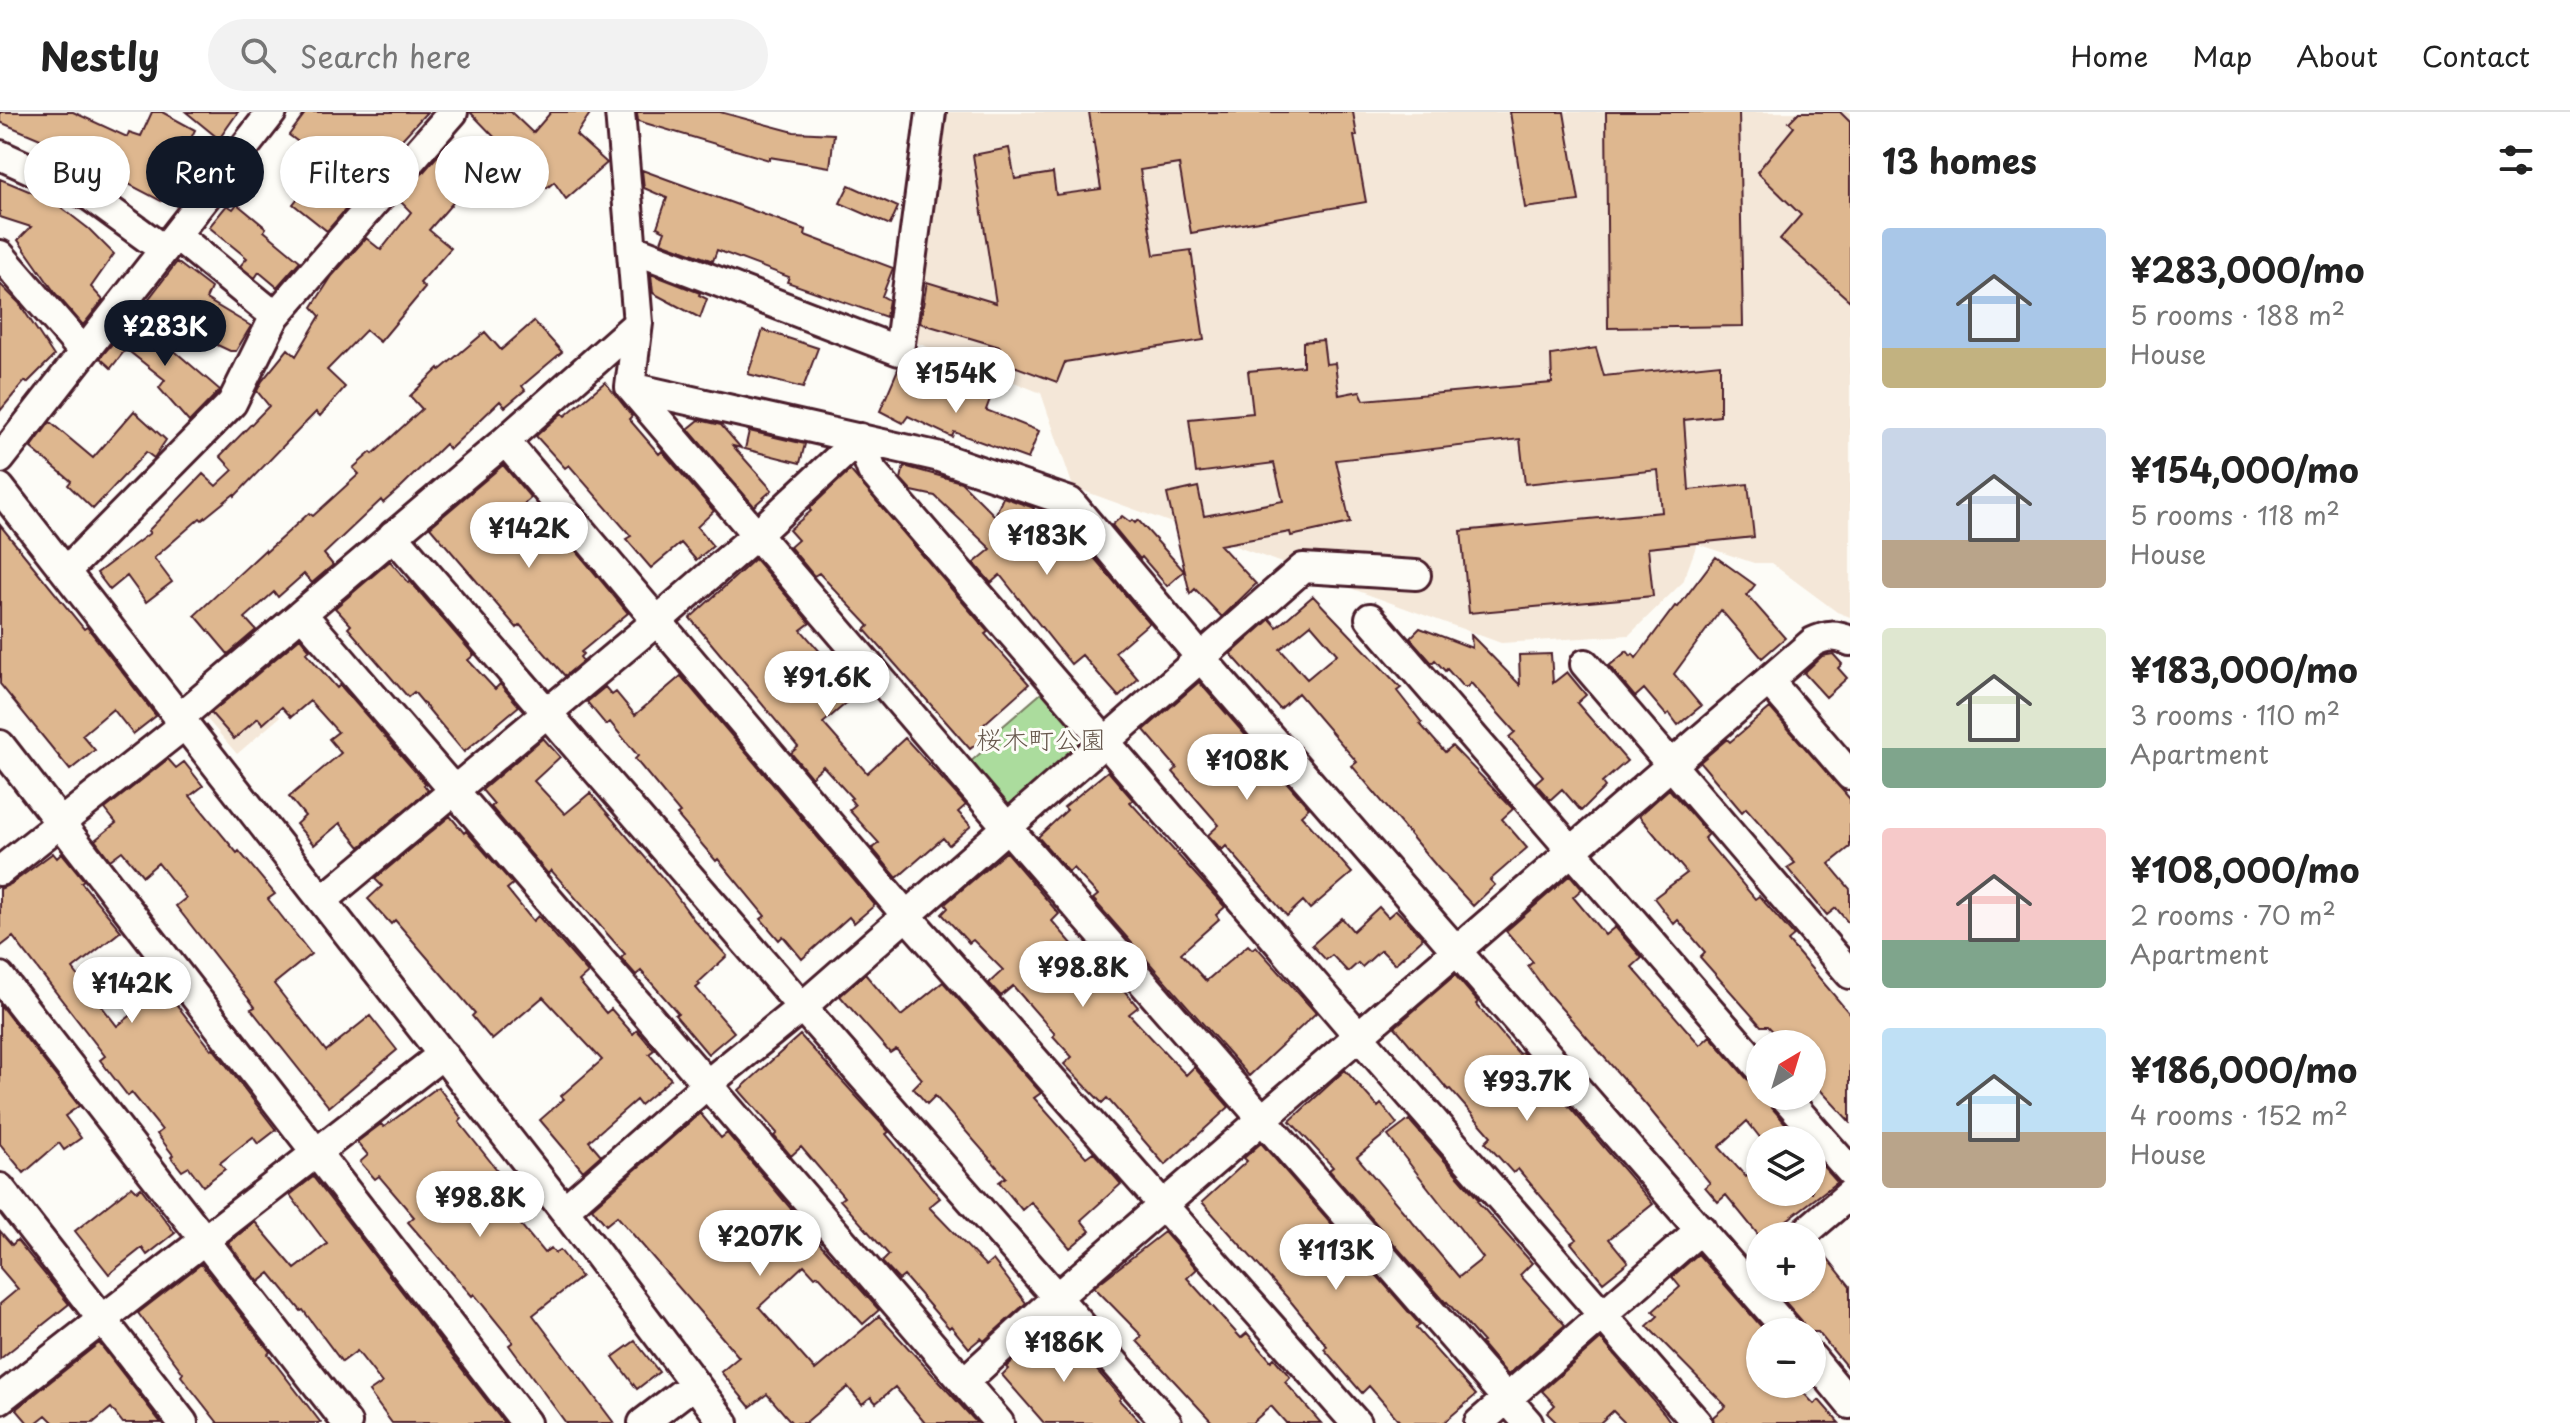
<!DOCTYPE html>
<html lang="en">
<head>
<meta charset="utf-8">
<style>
  :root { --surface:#fff; --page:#f2f2f2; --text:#222; --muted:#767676; --line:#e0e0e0; --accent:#111827 }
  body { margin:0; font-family:"Playpen Sans","Klee One",sans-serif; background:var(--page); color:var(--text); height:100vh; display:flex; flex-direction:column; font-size:30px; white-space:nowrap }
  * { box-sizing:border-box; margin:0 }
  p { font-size:26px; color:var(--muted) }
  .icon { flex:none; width:44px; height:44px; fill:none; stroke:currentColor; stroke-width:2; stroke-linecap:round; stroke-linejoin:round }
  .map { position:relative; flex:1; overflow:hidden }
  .panel { display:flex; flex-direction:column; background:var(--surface); width:720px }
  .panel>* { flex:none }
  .banner { position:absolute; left:24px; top:24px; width:760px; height:72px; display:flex; gap:16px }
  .needle { width:52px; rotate:38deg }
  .tools { position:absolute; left:1746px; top:918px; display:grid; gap:16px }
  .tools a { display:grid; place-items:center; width:80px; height:80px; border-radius:50%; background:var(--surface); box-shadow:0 2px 6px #0004; font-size:40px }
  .price { position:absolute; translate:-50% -68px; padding:0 18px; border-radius:28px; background:#fff; color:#222; font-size:26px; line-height:52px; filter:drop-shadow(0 2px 4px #0008) }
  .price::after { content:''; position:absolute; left:50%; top:48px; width:24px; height:18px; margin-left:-12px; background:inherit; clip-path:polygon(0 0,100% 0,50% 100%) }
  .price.current { background:var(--accent); color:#fff }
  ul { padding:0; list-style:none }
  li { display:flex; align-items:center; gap:24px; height:200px; padding:0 32px }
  li span { display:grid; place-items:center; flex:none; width:224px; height:160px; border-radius:8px; color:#555 }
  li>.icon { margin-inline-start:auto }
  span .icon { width:96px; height:96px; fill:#fffc; stroke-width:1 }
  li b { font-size:34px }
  h2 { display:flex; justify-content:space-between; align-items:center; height:96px; padding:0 32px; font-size:34px }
  .chip { padding:0 28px; border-radius:36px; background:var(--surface); box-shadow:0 2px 6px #0004; font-size:28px; line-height:72px }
  .chip.current { background:var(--accent); color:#fff }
  header { display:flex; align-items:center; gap:48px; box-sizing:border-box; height:112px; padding:0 40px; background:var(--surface); border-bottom:2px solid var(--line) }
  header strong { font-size:38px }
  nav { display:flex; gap:44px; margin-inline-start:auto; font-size:28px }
  .search { width:560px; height:72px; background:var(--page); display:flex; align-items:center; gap:20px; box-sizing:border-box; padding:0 28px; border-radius:44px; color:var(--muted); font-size:30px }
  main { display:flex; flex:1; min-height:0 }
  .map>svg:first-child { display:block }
  .built { fill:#f4e7d8 }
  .green { fill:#abdc9d; stroke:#7a7e64; stroke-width:2 }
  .building { fill:#deb78f; stroke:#4a1f2b; stroke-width:2; fill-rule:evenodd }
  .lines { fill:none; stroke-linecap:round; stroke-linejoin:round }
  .minor-casing { stroke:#4a1f2b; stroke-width:34 }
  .minor { stroke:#fdfcf7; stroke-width:28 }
  .labels { text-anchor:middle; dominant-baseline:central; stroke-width:6; stroke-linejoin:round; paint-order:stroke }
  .park-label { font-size:26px; fill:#67584d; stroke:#fdfcf7 }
</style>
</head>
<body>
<header>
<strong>Nestly</strong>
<div class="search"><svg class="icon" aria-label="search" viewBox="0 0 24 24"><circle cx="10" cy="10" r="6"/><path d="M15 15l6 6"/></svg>Search here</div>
<nav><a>Home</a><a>Map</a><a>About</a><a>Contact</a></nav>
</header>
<main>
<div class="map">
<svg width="1850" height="1311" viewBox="0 0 1850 1311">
  <rect width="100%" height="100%" fill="#fdfcf7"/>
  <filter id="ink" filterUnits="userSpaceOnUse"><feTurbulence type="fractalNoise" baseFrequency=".0125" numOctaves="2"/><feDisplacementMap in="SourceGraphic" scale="16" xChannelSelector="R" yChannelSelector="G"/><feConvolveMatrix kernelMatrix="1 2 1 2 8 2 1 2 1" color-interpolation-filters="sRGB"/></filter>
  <g filter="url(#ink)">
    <!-- built -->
    <path class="built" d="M938 0H1850V505L1837 500 1771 451H1754L1697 432 1683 470 1629 523 1501 531 1073 375 1041 281 905 226Z
      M242 562 280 605 237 642 200 599Z"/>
    <!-- green -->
    <path class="green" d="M1046 577 1090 629 1009 698 969 651 998 626 995 621Z"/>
    <!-- building -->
    <path class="building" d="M0 0H73L127 25 129 20 141 24 152 0H162L195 18 161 89 100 57 98 61 74 50 76 42 0 10Z
      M186 0H238L219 27Z
      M306 0H427L381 50 384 53 327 119 293 92 326 51 289 23Z
      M470 0H511L533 21 551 0H591L576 23 607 51 566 87 554 70 547 76 507 27 502 33Z
      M637 0H720L794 20 834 22 830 55 769 45V48L638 9Z
      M1089 0H1353L1357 24H1354L1366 90 1191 121 1179 52 1140 58 1154 143 1191 138 1204 228 1065 250 1057 270 995 247 1000 235 920 211 927 170 996 191 973 43 1009 36 1015 67 1053 61 1056 83 1101 77Z
      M1510 0H1564L1579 89 1525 96Z
      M1606 0H1739L1743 214 1608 216Z
      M1799 0H1840L1850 10V189L1780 127 1801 103 1757 60 1794 15 1789 10Z
      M440 41 471 70 429 118 451 136 420 171 425 176 380 230 366 218 327 258 345 275 320 304 316 300 235 384 234 382 202 408 200 406 154 446 172 470 146 490 127 464 110 478 97 461 150 421 148 419 203 362 216 374 233 358 220 344 269 294 257 279 262 269 288 237 296 244 320 204 312 195 332 164 366 126 381 138 411 100 399 88Z
      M642 58 806 118 805 123 893 156 882 184 889 188 886 205 787 170 789 165 717 138 713 149 661 130 665 119 657 115 667 86 644 76Z
      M0 67 53 89 89 117 114 142 91 175 103 188 83 213 56 182 18 128 31 115 0 105Z
      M849 73 898 95 890 113 840 91Z
      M237 92 266 116 264 119 300 149 277 175 259 160 255 166 240 154 247 146 209 115 227 93 233 97Z
      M177 150 211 176 206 187 251 214 236 239H230L141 197Z
      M651 162 700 181 699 183 707 187 700 206 653 181Z
      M0 172 19 191 54 244 27 271 25 269 0 299Z
      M135 205 220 278 189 310 159 276 165 268 126 237 111 256 100 246Z
      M534 209 562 240 522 274 525 278 505 295 500 289 450 337 445 332 401 375 383 391 381 388 324 442 333 453 312 471 304 462 278 485 274 480 245 506 256 518 228 542 195 503 265 438 266 440 309 401 313 404 359 362 353 356 371 340 373 342 422 297 410 284 439 256 440 258 485 220 501 238Z
      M763 218 818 236 803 276 748 262Z
      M1323 228 1326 252 1335 251 1339 283 1360 279 1364 288 1552 271 1551 243 1596 236 1604 264 1720 252V304L1684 308 1689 378 1748 372 1754 425 1648 436 1653 484 1469 501 1461 419 1662 400 1658 358 1525 372 1520 327 1336 348 1350 411 1291 424 1290 420 1220 433 1256 472 1222 505 1195 477 1190 482 1167 382 1198 375 1204 404 1283 389 1274 351 1196 361 1189 307 1253 301 1248 259 1303 254V230Z
      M898 257 943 279V277L970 288 974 278 990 287 986 298 1039 319 1028 347 954 320 952 325 908 304 903 311 880 299Z
      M605 270 632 304 629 307 659 342 662 339 714 399 697 415 713 434 696 448 681 431 651 456 626 427 631 424 569 353 565 356 536 324 562 301 565 304Z
      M134 299 166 328 154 346 146 340 93 397 68 373 71 369 31 336 50 310 93 346Z
      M699 308 721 313 741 336 733 334 772 378 754 394 688 317Z
      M749 319 805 332 800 351 745 337Z
      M503 353 531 386 524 392 556 428 560 424 573 435 628 501 581 540 583 542 580 545 583 549 565 564 520 513 517 516 430 415Z
      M904 354 961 370 995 404 1003 385 1034 396 1032 400 1058 409 1055 421 1080 429 1149 511 1115 540 1138 567 1119 585 1082 543 1071 552 1000 463 991 471 974 451 991 437 935 384 912 379 901 367Z
      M850 358 988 520 985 522 1029 572 983 613 990 621 970 637 865 518 869 514 819 461 814 464 790 435 798 428 789 418 811 399 809 397Z
      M1122 404 1130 410 1132 408 1135 411 1138 408 1184 459 1167 474 1142 445 1140 447 1112 413Z
      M0 413 84 517 87 515 156 604 133 622 113 597 82 623 95 638 70 658 0 572Z
      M1716 445 1755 473 1747 483 1785 526 1762 546 1721 498 1674 562 1701 594 1678 613 1669 601 1666 603 1644 577 1635 585 1609 554 1627 539 1631 544 1633 542 1636 546 1675 494 1678 495Z
      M755 447 810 511 801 518 857 582 823 611 867 661 905 626 966 693 958 700 971 714 949 733 943 726 897 766 872 736 879 731 849 698 855 693 850 687 852 686 823 654 811 665 791 641 798 635 690 506Z
      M390 449 409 471 410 469 474 543 468 548 495 577 500 572 519 594 464 640 414 580 408 585 348 516 351 513 335 496Z
      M1313 484 1401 576 1397 579 1422 611 1420 612 1445 640 1452 634 1513 697 1502 707 1527 736 1490 768 1495 773 1473 794 1438 756 1352 654 1357 650 1298 581 1280 597 1231 542 1270 507 1277 515ZM1311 512 1337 542 1307 567 1280 537Z
      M1420 516 1472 536 1471 523 1520 573 1519 543 1551 542 1553 571 1567 560 1586 583 1577 591 1627 649 1602 671 1605 675 1581 699 1562 677 1550 688 1535 671 1543 664 1509 625 1515 620 1471 571 1467 575H1463L1447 557 1445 559 1435 548 1432 551 1410 526Z
      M300 526 310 538 306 541 337 576 340 573 426 672 424 673 428 678 360 735 340 711 314 733 296 712 305 704 289 685 341 641 329 627 338 620 310 589 291 605 282 595 263 612 258 606 234 627 211 601Z
      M1833 542 1842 552 1838 556 1847 566 1826 585 1804 561 1822 544Z
      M681 564 875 793 854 811 849 805 802 847 783 824 779 828 761 807 765 804 718 747 716 749 677 703 680 701 635 647 638 644 610 610 606 613 587 590 605 575 612 583 616 580 635 603Z
      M1199 570 1309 696 1301 703 1352 761 1310 797 1303 789 1287 804 1226 734 1222 738 1208 723 1219 713 1173 660 1177 656 1144 618Z
      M1770 596 1850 687V735L1829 752 1850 777V813L1836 796 1827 803 1787 756 1795 751 1746 696 1742 700 1700 650 1727 627 1730 630Z
      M543 626 560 645 534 669 565 702 590 681 667 771 694 808 727 844 698 871 700 873 696 876 734 920 708 942 675 903 678 901 641 859 636 863 621 846 625 842 551 758 548 762 491 695 494 692 482 678Z
      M168 647 176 656 184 650 203 674 190 684 237 741 239 739 275 782 268 787 311 842 274 872 326 939 370 904 397 938 329 995 251 897 255 895 176 794 186 786 158 751 143 764 122 739 110 748 95 728 116 711 105 697Z
      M1108 659 1133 688 1130 690 1225 795 1216 803 1219 807 1181 841 1206 869 1248 833 1252 837 1256 834 1316 901 1249 964 1093 787 1098 783 1073 756 1069 760 1038 725 1067 698 1064 695Z
      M1669 677 1708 722 1704 726 1755 787 1759 784 1794 824 1788 829 1850 902V1010L1812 969V932H1785L1768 914H1761L1700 845 1705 840 1678 808 1674 812 1654 786 1687 761 1639 704Z
      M450 704 464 721 466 719 513 772 507 777 533 809 538 804 588 861 579 869 606 901 611 897 633 922 637 918 654 938 649 942 671 967 640 993 636 988 589 1029 601 1043 583 1059 540 1008 564 987 561 984 602 948 543 885 492 928 472 904 475 901 395 808 391 812 368 787 382 774 375 767Z
      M1006 740 1059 802 1052 809 1081 842 1089 835 1124 874 1122 876 1138 895 1129 902 1186 963 1194 955 1229 995 1165 1053 1107 986 1102 991 1064 952 1072 945 1053 924 1055 922 1013 874 1001 884 989 871 1003 858 973 828 969 831 942 802 948 796 945 792Z
      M53 741 57 746 62 741 84 768 81 770 121 819 73 857 117 914 159 882 167 892 173 888 211 937 213 936 276 1018 258 1032 253 1025 220 1051 225 1057 203 1074 189 1055 182 1059 171 1045 173 1043 157 1022 162 1018 132 981 128 984 100 948 105 944 13 825 0 835V777L11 772Z
      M1570 763 1582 777 1573 785 1605 823 1615 815 1642 846 1632 855 1700 933 1710 924 1747 967 1756 972 1760 984H1765L1771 995 1792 1019 1780 1028H1762L1747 1009 1719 1035 1746 1065 1760 1054V1080H1812V1042L1837 1070 1766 1124 1760 1125 1726 1083 1718 1090 1705 1075 1710 1071 1647 994 1548 881 1528 854 1533 850 1506 819Z
      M1379 795 1388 805 1396 798 1423 826 1395 852 1381 838 1362 855 1358 851 1348 860 1332 843 1326 848 1312 833 1342 806 1353 819Z
      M865 862 901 904 943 870 1041 981 1034 986 1059 1014 1086 1045 1093 1040 1121 1072 1081 1108 1090 1119 1070 1136 1031 1090 1022 1098 999 1070 1006 1065 935 984 927 992 913 976 922 967 896 937 890 941 840 884Z
      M1455 863 1478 890 1476 892 1519 942 1522 940 1653 1092 1609 1127 1628 1150 1603 1170 1571 1131 1577 1127 1518 1057 1513 1061 1485 1030 1491 1024 1450 977 1448 978 1395 915Z
      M0 893 79 994 65 1004 81 1026 64 1038 59 1031 24 1061 0 1032Z
      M800 923 889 1020 886 1022 940 1086 929 1095 986 1154 993 1148 1026 1191 984 1229 981 1226 969 1236 951 1214 949 1216 904 1164 899 1168 882 1150 889 1143 840 1088 844 1085 801 1035 791 1044 774 1024 777 1021 739 978Z
      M1345 958 1378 995 1381 992 1397 1012 1357 1045 1459 1165 1483 1146 1388 1024 1409 1008 1479 1088 1477 1089 1532 1151 1520 1163 1565 1213 1508 1263 1481 1231 1483 1230 1447 1190 1446 1191 1329 1058 1333 1055 1290 1009Z
      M438 975 462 1007 459 1010 498 1059 485 1069 544 1141 551 1136 555 1141 560 1138 581 1165 533 1203 614 1311H566L509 1233 513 1230 474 1182 472 1184 408 1110 414 1105 379 1064 375 1067 360 1050 368 1043 357 1030 381 1012 384 1015Z
      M700 1001 721 1026 727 1021 792 1098 791 1099 879 1198 863 1212 818 1163 815 1165 804 1153 759 1195 815 1258 879 1204 977 1311H925L895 1275 876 1291 871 1285 862 1292 848 1275 805 1311H792L767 1282 750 1295 721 1260 739 1245 617 1104 606 1113 592 1096Z
      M1261 1031 1420 1213 1416 1216 1476 1283 1443 1311H1401L1369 1274 1362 1281 1324 1237 1327 1234 1292 1191 1202 1090 1247 1049 1244 1046Z
      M313 1065 504 1311H392L369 1280 382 1271 357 1239 342 1250 303 1198 301 1199 270 1161 259 1170 228 1131 255 1110 295 1157 327 1132 290 1083Z
      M132 1074 137 1079 141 1076 175 1121 147 1143 142 1136 109 1162 75 1119Z
      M0 1119 12 1133 17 1128 69 1192 0 1247V1192L18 1177 0 1156Z
      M1164 1120 1197 1157 1187 1166 1241 1226 1247 1221 1271 1249 1274 1246 1290 1265 1285 1270 1321 1311H1286L1271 1294 1252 1311H1213L1137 1229 1142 1224 1094 1175Z
      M1817 1133 1850 1174V1259L1818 1220H1806L1802 1209 1773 1176H1812V1137Z
      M1698 1142 1766 1220H1760V1272H1795L1814 1292 1819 1288 1839 1311H1714L1713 1305 1726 1294 1647 1214 1658 1204 1653 1199 1680 1175 1672 1165Z
      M201 1152 270 1240 268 1242 321 1311H218L181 1264 183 1261 138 1201Z
      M1055 1210 1121 1286 1119 1288 1141 1311H1044L1002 1263 1008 1257 1006 1255Z
      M1601 1227 1664 1301 1671 1311H1625L1613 1299 1600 1311H1557L1547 1301 1555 1293 1542 1279Z
      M635 1229 659 1260 637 1277 613 1245Z
      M99 1231 161 1311H123L111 1296 93 1311H54L46 1303 36 1311H28L16 1297Z"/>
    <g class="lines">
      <defs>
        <path id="minor" d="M620 0 638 211 630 275 1007 715 1528 1311
          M0 43 90 84 164 138
          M176 123 275 204 453 0
          M633 137 899 239 931 0
          M0 143 83 239
          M630 275 936 344 1070 390 1201 546 1789 1220
          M505 329 906 803 1356 1311
          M0 347 272 0
          M0 376 564 1098 724 1311
          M393 423 802 895 1167 1311
          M66 459 232 291 275 204
          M302 502 999 1311
          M1370 506 1760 956
          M1585 552 1850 862
          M1769 569 1850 663
          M178 607 505 329 638 211
          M0 633 526 1311
          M0 759 184 613
          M323 788 657 509 756 423 860 326 872 359 1358 923 1697 1311
          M0 865 347 1311
          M1784 984 1850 1059
          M0 1076 183 1311
          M564 1098 706 973 802 895 1303 456 1416 463
          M1801 1124 1850 1082
          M1812 1246 1850 1292
          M964 1270 1056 1186 1813 530C1827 523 1836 523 1850 529
          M0 1287 443 942
          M643 1311 694 1272
          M1479 1311 1701 1117"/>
      </defs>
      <!-- minor casing -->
      <use href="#minor" class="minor-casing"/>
      <!-- minor -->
      <use href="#minor" class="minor"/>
    </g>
  </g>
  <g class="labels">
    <!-- park labels -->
    <g class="park-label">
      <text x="1041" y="626">桜木町公園</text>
    </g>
  </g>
</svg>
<div class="tools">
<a><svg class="needle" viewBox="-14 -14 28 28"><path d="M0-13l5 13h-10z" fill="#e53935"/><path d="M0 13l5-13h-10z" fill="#767676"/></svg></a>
<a><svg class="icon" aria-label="layers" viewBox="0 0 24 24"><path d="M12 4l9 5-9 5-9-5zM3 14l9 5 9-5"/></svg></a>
<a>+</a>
<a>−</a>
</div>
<b class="price current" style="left:165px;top:256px">¥283K</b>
<b class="price" style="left:956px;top:303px">¥154K</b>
<b class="price" style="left:529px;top:458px">¥142K</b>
<b class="price" style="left:1047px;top:465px">¥183K</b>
<b class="price" style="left:827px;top:607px">¥91.6K</b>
<b class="price" style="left:1247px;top:690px">¥108K</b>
<b class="price" style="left:1083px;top:897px">¥98.8K</b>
<b class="price" style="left:132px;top:913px">¥142K</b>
<b class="price" style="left:1527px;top:1011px">¥93.7K</b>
<b class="price" style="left:480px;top:1127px">¥98.8K</b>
<b class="price" style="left:760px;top:1166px">¥207K</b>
<b class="price" style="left:1336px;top:1180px">¥113K</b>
<b class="price" style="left:1064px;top:1272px">¥186K</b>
<div class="banner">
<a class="chip">Buy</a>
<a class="chip current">Rent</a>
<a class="chip">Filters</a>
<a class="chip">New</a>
</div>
</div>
<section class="panel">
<h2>13 homes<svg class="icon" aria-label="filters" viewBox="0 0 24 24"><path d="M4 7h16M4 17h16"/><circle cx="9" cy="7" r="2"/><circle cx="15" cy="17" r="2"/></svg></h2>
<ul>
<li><span style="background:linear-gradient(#a9c7e8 75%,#c2b280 0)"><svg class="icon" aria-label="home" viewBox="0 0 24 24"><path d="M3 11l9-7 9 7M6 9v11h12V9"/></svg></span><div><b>¥283,000/mo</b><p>5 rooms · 188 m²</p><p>House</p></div></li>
<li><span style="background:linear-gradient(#c9d6e8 70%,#b9a48a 0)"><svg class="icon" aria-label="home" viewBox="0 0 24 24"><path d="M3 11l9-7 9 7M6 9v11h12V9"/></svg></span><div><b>¥154,000/mo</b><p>5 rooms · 118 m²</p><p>House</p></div></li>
<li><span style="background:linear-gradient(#dfe7d0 75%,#7fa58c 0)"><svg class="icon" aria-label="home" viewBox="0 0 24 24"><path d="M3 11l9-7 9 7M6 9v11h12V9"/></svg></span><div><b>¥183,000/mo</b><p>3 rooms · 110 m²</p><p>Apartment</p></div></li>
<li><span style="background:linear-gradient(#f6c9c9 70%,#7fa58c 0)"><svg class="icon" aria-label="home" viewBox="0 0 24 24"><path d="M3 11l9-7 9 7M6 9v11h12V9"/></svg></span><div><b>¥108,000/mo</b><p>2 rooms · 70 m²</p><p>Apartment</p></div></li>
<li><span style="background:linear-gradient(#bfe0f5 65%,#b9a48a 0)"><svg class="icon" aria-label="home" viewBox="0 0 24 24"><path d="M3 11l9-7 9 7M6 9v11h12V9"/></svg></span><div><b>¥186,000/mo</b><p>4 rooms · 152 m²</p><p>House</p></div></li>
</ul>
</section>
</main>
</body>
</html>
